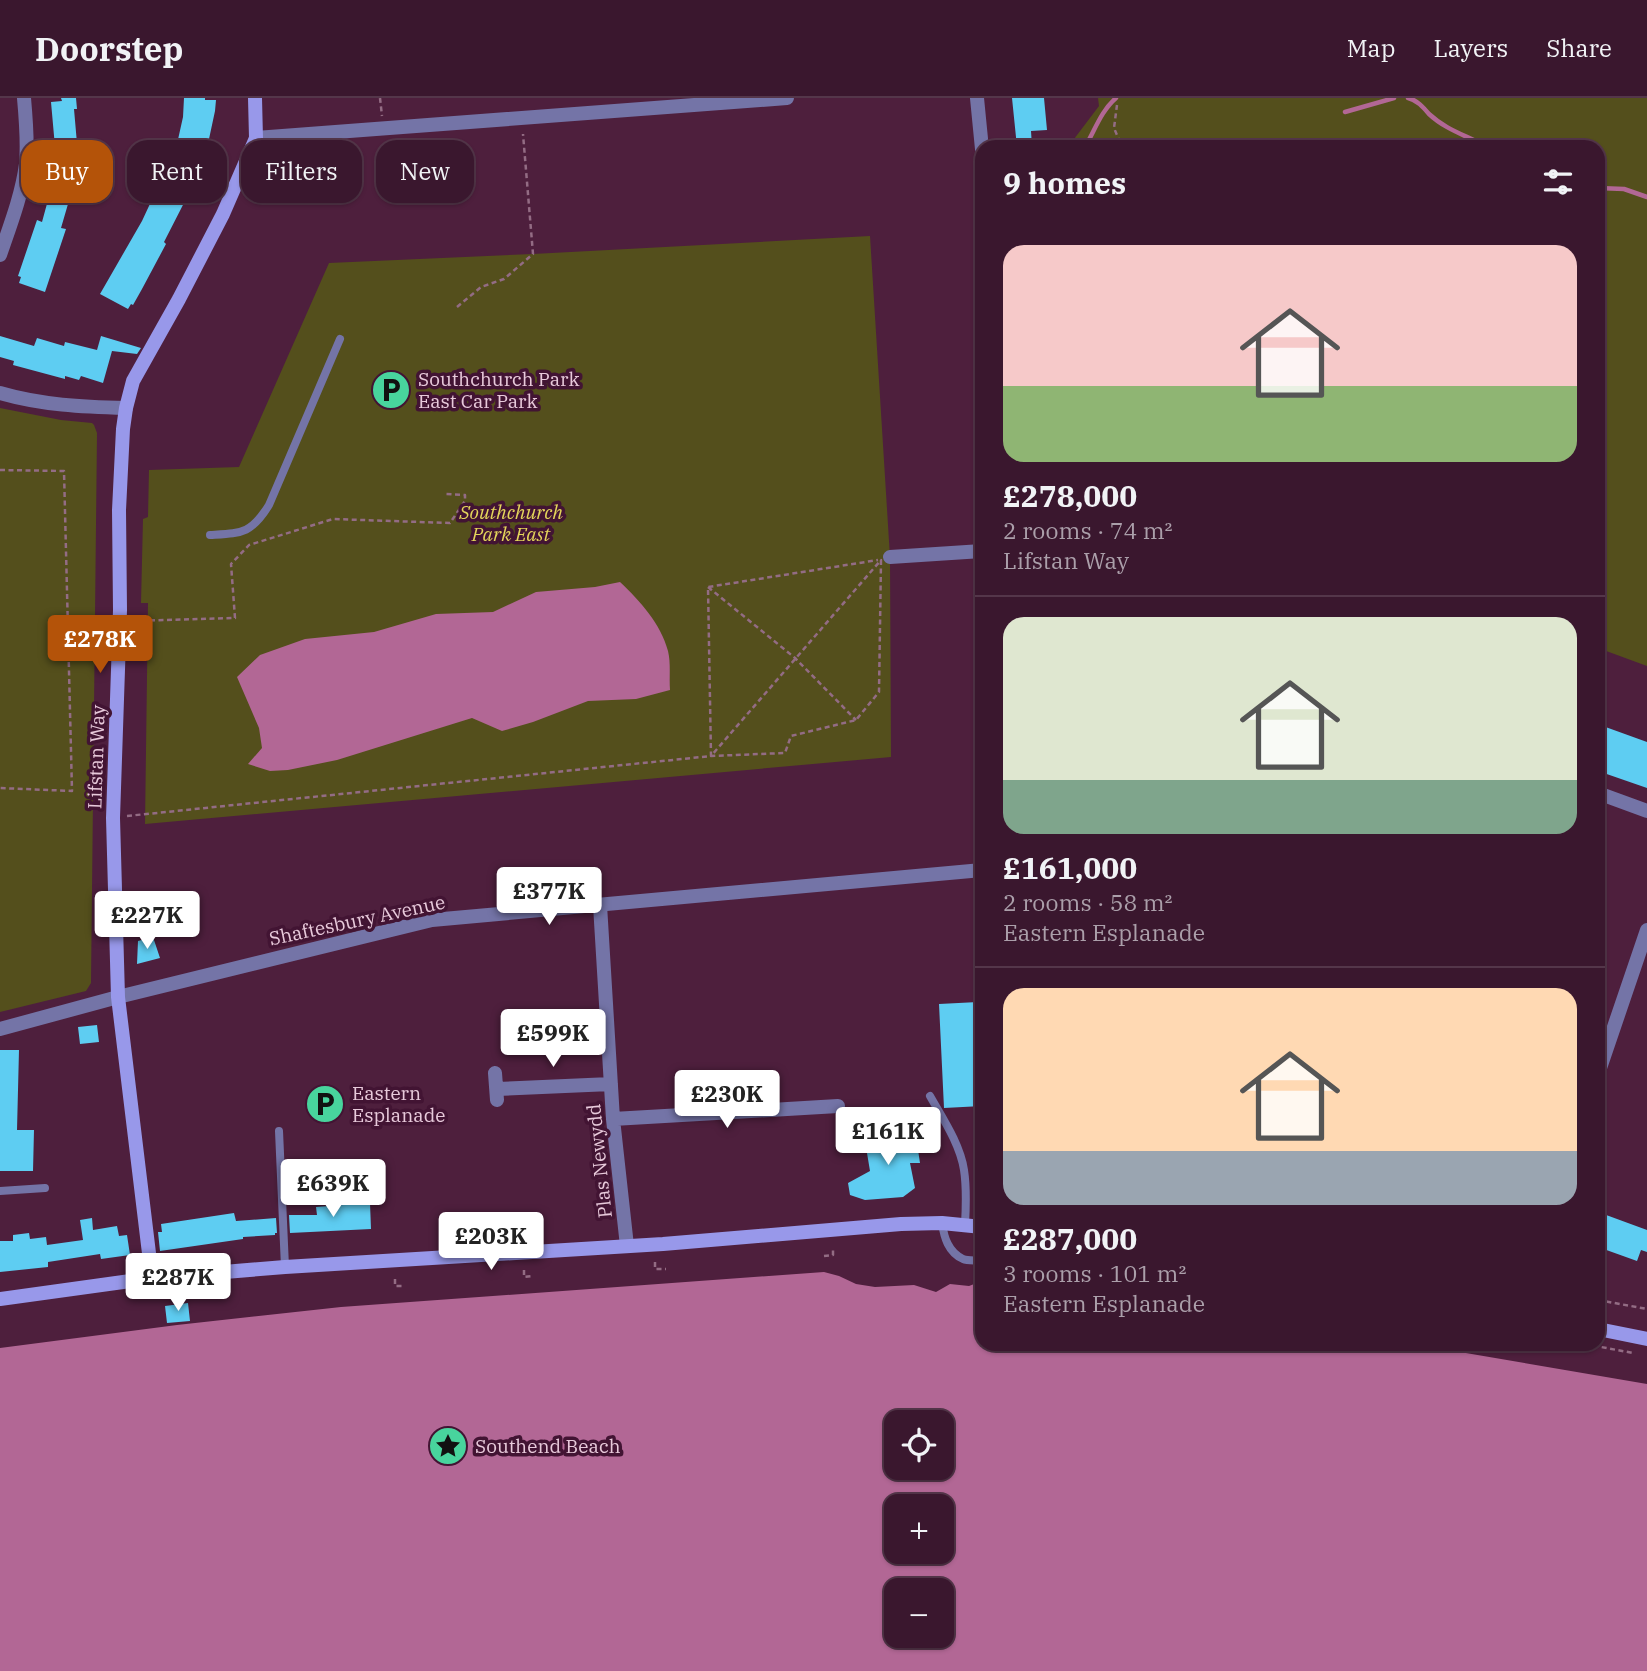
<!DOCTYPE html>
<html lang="en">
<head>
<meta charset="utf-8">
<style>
  :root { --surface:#3a172e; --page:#45243a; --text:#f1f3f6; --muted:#ab9faa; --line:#54364a; --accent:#b45309 }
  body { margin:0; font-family:"IBM Plex Serif",serif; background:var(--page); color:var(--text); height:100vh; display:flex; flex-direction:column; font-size:26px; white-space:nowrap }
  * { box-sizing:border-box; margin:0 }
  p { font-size:23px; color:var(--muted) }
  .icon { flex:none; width:38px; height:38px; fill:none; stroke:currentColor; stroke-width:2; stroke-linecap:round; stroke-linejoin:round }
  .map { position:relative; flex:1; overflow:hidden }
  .drawer { position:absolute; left:975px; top:42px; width:630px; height:1211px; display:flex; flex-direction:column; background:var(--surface); border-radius:21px; box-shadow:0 2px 5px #0004,0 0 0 2px var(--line) }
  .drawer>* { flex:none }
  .guide { position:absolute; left:21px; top:42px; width:665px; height:63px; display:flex; gap:14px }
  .fabs { position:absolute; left:884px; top:1312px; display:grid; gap:14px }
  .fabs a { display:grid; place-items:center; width:70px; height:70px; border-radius:14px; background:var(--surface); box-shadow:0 2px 5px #0004,0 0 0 2px var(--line); font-size:35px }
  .price { position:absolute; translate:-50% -60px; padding:0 16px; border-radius:7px; background:#fff; color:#222; font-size:23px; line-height:46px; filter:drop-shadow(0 2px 4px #0008) }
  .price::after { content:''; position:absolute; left:50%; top:42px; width:21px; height:16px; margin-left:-10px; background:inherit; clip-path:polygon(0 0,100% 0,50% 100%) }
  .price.current { background:var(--accent); color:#fff }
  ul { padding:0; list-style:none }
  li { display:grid; align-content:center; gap:14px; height:371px; padding:0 28px }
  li+li { border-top:2px solid var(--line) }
  li span { display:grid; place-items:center; height:217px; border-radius:21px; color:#555 }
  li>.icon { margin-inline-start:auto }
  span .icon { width:126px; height:126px; fill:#fffc; stroke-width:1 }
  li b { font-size:30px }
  h2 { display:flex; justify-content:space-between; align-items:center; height:84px; padding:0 28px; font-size:30px }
  .chip { padding:0 24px; border-radius:21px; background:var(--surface); box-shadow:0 2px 5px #0004,0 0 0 2px var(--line); font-size:24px; line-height:63px }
  .chip.current { background:var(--accent); color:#fff }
  header { display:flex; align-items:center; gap:42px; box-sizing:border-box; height:98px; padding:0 35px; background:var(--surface); border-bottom:2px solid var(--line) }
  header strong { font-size:33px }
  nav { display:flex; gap:38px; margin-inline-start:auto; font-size:24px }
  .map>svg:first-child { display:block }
  .green { fill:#544f1c }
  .water { fill:#b26795; fill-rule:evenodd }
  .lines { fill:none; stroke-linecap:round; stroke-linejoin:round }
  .stream { stroke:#b26795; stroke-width:4.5 }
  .building { fill:#5ecdf2 }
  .path { stroke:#936c84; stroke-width:2.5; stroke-dasharray:5 3.5; stroke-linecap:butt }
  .lane { stroke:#7474a7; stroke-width:8 }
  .street { stroke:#7474a7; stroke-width:14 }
  .secondary { stroke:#9898ea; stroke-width:14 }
  .labels { text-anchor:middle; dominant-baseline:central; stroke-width:7; stroke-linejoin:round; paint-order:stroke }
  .poi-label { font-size:19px; fill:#e8cadb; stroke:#421433; text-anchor:start }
  .park-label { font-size:19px; font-style:italic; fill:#e4d65b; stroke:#421433 }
  .street-label { font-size:19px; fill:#e8cadb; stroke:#421433 }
</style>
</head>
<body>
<header>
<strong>Doorstep</strong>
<nav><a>Map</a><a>Layers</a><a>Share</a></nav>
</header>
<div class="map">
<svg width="1647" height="1573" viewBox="0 0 1647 1573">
  <rect width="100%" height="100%" fill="#4e1f3d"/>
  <!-- green -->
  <path class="green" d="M1098 0H1647V568L1598 550V49H1068L1099 8Z
    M870 138 890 459 891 659 145 726 148 505H141L143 421 148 419 149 372 239 369 329 165 533 156Z
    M0 310 61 322 92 325 94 327 97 335 91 885 86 893 0 914Z"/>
  <!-- water -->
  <path class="water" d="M620 484C640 503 661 526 668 553 671 565 669 580 670 592L636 601 588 603 533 624 502 633 472 620 337 662 288 672 270 673 248 666 262 650 259 630 237 579 260 557 305 541 374 534 436 516 493 514 536 494 595 489Z
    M824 1174 839 1178 856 1186 875 1189 914 1187 936 1194 950 1186 969 1188 982 1183V1246H1413L1647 1286V1573H0V1250L177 1227 341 1209ZM896 1325H942V1370H896ZM896 1409H942V1454H896ZM896 1493H942V1538H896Z"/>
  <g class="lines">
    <!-- stream -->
    <path class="stream" d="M1408 0C1417 2 1423 9 1429 16 1446 32 1468 38 1487 49
      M1345 14 1394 0
      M1085 49C1095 32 1101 13 1116 0
      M1598 90 1624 91 1647 99"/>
  </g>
  <!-- building -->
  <path class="building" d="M61 0H76L77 11H74L78 57 75 82 61 130 66 131 45 194 19 185 21 179 18 178 37 122 42 124 54 80 51 79 55 49 51 4 62 3Z
    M184 0H205V2H216L215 13 203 69 189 102 186 101 164 144 166 146 142 191 133 207 131 206 128 211 100 196 142 123 155 95 171 54 175 55 183 19Z
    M1012 0H1044L1047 32 1031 33 1032 49H1017Z
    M0 238 34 248 37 240 64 248 65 244 97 252 101 238 141 250 137 256 112 253 103 285 81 278 79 282 65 278V281L13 267 14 263 0 259Z
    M1600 627 1647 644V690L1598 673V634Z
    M153 839 160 860 137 866 138 843Z
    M978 904 982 1008 944 1010 939 906Z
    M97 927 99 944 80 946 78 929Z
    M0 952H19L17 1032H34L33 1073H0Z
    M876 1032H915L920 1065H910L915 1090 903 1099 865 1102 850 1097 848 1085 870 1073 866 1049 878 1048Z
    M370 1105 371 1131 290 1135 289 1117H317L316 1109Z
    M1598 1114 1647 1132V1154L1641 1152 1637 1163 1598 1149Z
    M234 1115 236 1123 276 1120 277 1135H275V1137L243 1139V1141L160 1153 158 1134H162L161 1126Z
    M92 1120 93 1132 117 1128 119 1138 127 1137 130 1157 101 1161 100 1156 48 1164V1169L0 1174V1143H13V1137L29 1135 30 1141 46 1139 47 1147 83 1142 80 1122Z
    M188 1205 190 1223 167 1225 165 1208Z"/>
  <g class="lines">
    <!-- path -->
    <path class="path" d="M380 0 382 18
      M1117 7 1114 30 1122 49
      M457 209 481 189 504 181 533 156 523 36
      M0 372 64 373 72 693 0 690
      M881 462 879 594 856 622 791 638 785 655 711 658Z
      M708 489 795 560 856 622
      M133 523 235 520 231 466 249 447 333 421 450 425 465 403V397L444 396
      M127 718 711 658 708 489 878 462
      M824 1158 833 1157V1151
      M655 1164V1171H666
      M524 1172V1179L533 1178
      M395 1181V1188H405
      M1598 1202 1647 1211
      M1585 1246 1633 1255"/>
    <!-- lane -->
    <path class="lane" d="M210 437C242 435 251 436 269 407L340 241
      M930 998C943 1021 960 1046 964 1072 967 1091 966 1109 965 1127
      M279 1033 285 1169
      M0 1093 45 1090
      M942 1125C944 1139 948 1154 963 1161 968 1163 976 1162 982 1163"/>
    <!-- street -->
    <path class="street" d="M977 0 982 51
      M256 40 787 0
      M0 157C10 128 22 97 26 66 28 44 26 22 24 0
      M0 295C41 307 83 309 126 310
      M890 459 982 453
      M1598 695 1647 713
      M600 807 613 1021 627 1148
      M0 931 118 899 432 822 982 772
      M495 975 497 1002
      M1598 976 1647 832
      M497 991 611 986
      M613 1021 838 1008"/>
    <!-- secondary -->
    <path class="secondary" d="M152 1180 118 899 113 720 120 512 119 412 123 331 126 310 133 283 179 201 223 116 256 40 255 0
      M0 1201 152 1180 285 1169 663 1146 901 1126 942 1125 982 1129
      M1598 1231 1647 1241"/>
  </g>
  <!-- icons -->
  <defs>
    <symbol id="parking-disc" viewBox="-11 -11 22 22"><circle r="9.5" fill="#48d49d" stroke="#421433"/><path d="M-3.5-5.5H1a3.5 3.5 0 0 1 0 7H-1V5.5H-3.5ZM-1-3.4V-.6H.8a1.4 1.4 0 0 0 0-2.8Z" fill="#111"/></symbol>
    <symbol id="sight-disc" viewBox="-11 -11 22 22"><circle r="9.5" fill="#48d49d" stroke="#421433"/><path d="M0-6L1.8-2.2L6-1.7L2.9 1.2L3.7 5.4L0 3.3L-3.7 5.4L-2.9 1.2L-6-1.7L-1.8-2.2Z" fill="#111"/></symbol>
  </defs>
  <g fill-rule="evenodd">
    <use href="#parking-disc" x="369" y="270" width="44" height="44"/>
    <use href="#parking-disc" x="303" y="984" width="44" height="44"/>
    <use href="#sight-disc" x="426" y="1326" width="44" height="44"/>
  </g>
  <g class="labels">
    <!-- poi labels -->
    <g class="poi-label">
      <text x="418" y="281">Southchurch Park<tspan x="418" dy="22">East Car Park</tspan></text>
      <text x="352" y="995">Eastern<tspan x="352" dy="22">Esplanade</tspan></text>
      <text x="475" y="1348">Southend Beach</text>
    </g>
    <!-- park labels -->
    <g class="park-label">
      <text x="511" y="414">Southchurch<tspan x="511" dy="22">Park East</tspan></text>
    </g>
    <!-- street labels -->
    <g class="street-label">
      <text transform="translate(96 659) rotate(-88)">Lifstan Way</text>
      <text transform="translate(357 822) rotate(-12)">Shaftesbury Avenue</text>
      <text transform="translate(599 1063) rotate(-96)">Plas Newydd</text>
    </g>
  </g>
</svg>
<div class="fabs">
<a><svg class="icon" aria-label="locate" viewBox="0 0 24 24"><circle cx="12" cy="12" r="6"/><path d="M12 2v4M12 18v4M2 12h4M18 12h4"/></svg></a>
<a>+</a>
<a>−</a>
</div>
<b class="price current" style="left:100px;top:577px">£278K</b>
<b class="price" style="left:549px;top:829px">£377K</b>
<b class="price" style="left:147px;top:853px">£227K</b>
<b class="price" style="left:553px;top:971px">£599K</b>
<b class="price" style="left:727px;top:1032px">£230K</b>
<b class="price" style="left:888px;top:1069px">£161K</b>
<b class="price" style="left:333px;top:1121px">£639K</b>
<b class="price" style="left:491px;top:1174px">£203K</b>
<b class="price" style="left:178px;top:1215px">£287K</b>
<div class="guide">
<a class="chip current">Buy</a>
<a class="chip">Rent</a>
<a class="chip">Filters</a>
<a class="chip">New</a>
</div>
<section class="drawer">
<h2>9 homes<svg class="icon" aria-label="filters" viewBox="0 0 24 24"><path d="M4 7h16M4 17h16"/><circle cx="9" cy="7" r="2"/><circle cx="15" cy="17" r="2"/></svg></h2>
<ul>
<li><span style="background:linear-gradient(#f6c9c9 65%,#8fb573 0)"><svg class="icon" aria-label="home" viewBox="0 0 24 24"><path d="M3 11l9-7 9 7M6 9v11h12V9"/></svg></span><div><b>£278,000</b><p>2 rooms · 74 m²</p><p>Lifstan Way</p></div></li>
<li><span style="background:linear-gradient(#dfe7d0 75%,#7fa58c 0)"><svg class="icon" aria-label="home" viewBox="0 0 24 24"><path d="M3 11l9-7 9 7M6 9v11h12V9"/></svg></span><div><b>£161,000</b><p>2 rooms · 58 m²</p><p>Eastern Esplanade</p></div></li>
<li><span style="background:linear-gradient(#ffd9b3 75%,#9aa5b1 0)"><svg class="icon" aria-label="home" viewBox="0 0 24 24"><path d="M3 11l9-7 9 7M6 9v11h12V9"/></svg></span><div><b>£287,000</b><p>3 rooms · 101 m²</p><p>Eastern Esplanade</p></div></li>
</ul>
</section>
</div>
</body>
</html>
